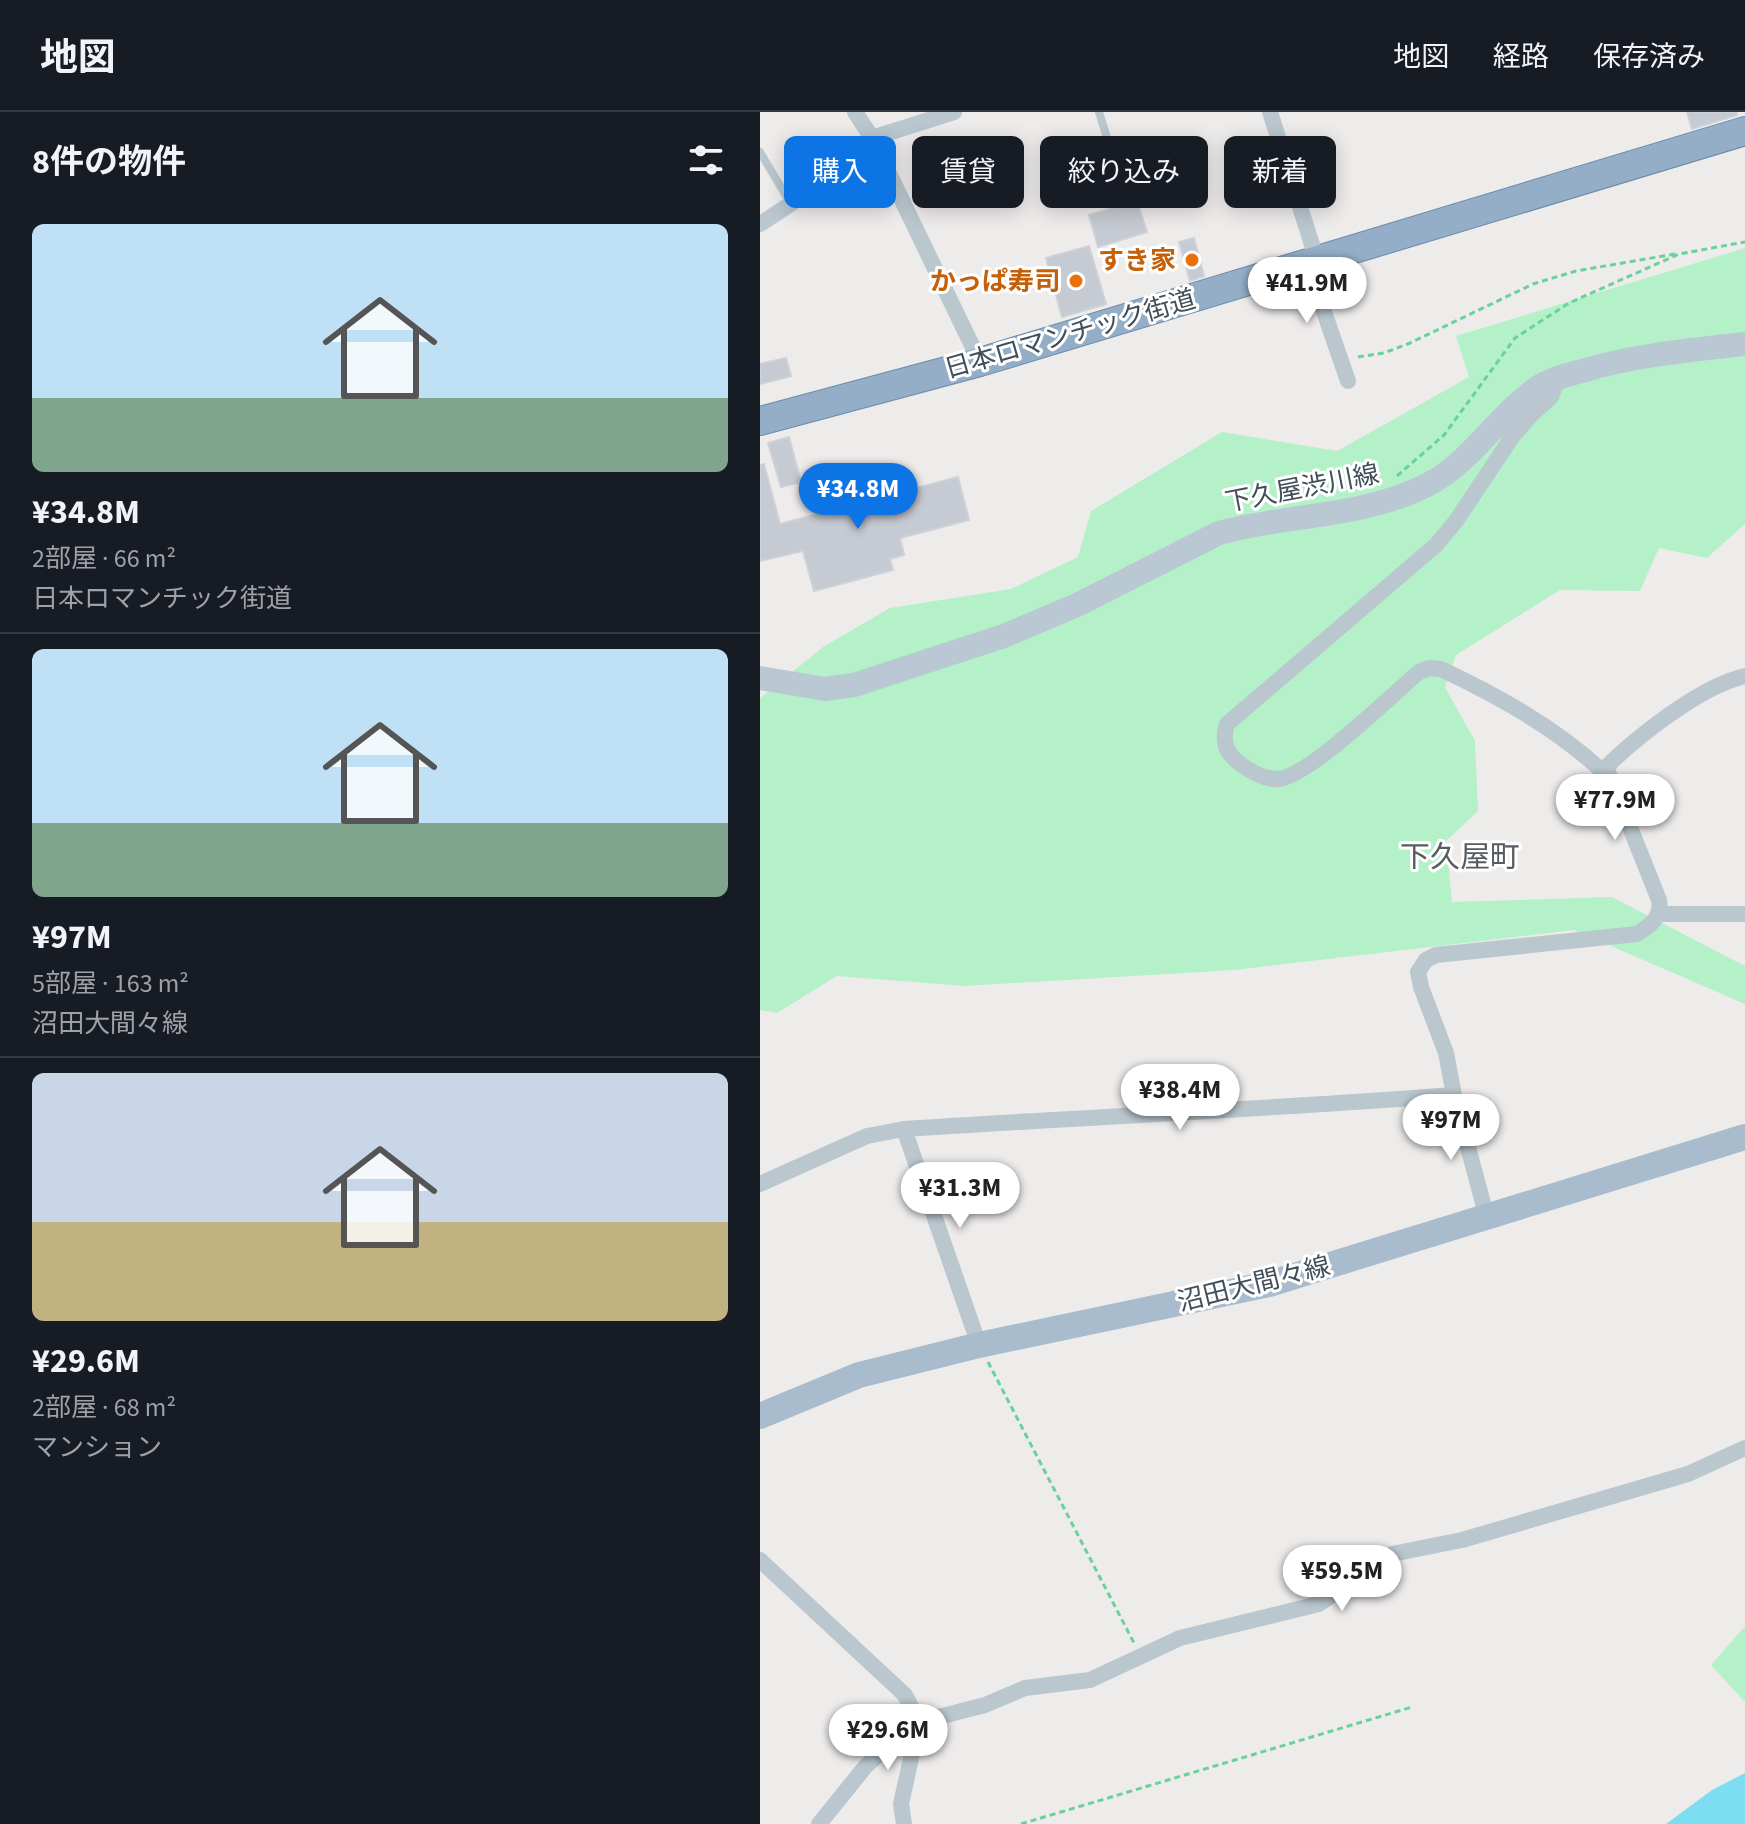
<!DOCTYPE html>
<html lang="ja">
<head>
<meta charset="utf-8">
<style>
  :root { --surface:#171b24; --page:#20242c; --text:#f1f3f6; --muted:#9ea1a6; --line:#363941; --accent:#0d74e6 }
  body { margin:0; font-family:"Source Sans 3","Noto Sans JP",sans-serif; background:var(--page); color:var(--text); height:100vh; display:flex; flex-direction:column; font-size:30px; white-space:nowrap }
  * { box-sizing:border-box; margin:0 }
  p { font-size:26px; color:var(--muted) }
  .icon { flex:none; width:44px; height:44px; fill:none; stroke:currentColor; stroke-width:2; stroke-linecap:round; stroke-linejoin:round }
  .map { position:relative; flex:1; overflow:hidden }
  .panel { display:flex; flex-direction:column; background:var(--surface); width:760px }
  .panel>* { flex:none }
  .guide { position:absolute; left:24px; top:24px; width:760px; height:72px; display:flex; gap:16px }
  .price { position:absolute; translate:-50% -68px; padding:0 18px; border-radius:28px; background:#fff; color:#222; font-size:26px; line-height:52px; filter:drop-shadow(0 2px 4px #0008) }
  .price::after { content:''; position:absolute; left:50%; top:48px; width:24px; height:18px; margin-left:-12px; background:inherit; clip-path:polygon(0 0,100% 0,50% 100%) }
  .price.on { background:var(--accent); color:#fff }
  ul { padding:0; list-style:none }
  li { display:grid; align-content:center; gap:16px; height:424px; padding:0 32px }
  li+li { border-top:2px solid var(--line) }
  li span { display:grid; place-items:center; height:248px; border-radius:12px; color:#555 }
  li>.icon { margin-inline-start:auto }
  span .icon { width:144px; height:144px; fill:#fffc; stroke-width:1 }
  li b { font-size:34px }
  h2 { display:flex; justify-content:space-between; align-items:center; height:96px; padding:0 32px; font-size:34px }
  .chip { padding:0 28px; border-radius:12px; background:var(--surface); box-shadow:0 4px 20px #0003; font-size:28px; line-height:72px }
  .chip.on { background:var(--accent); color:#fff }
  header { display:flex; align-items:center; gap:48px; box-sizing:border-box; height:112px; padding:0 40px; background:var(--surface); border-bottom:2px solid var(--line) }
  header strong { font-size:38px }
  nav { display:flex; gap:44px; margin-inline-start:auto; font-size:28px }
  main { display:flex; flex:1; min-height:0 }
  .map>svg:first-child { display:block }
  .green { fill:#b4f1c9 }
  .water { fill:#7edef1 }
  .building { fill:#c6cad2; stroke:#ced1d8; stroke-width:2 }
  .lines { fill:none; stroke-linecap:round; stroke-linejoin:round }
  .trunk-casing { stroke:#6a8baa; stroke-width:30 }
  .path { stroke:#6ad19a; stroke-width:3; stroke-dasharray:6 4; stroke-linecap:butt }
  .service { stroke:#bac7cf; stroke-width:8 }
  .minor { stroke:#bac7cf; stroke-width:16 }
  .secondary { stroke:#bac8d4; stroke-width:24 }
  .primary { stroke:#a8bccd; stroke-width:26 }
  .trunk { stroke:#93aec6; stroke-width:28 }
  .food-dot { fill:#e8710a; stroke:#fff; stroke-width:3 }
  .labels { text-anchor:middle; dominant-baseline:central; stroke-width:6; stroke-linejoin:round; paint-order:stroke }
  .food-label { font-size:26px; font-weight:bold; fill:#c56008; stroke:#fff; text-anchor:end }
  .street-label { font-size:26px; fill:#424f59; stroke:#fff }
  .quarter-label { font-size:30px; fill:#575c61; stroke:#fff }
</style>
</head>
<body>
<header>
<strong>地図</strong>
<nav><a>地図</a><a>経路</a><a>保存済み</a></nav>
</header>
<main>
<section class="panel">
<h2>8件の物件<svg class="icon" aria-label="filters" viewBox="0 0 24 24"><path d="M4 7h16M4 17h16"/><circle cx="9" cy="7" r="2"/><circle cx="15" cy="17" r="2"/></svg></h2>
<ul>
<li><span style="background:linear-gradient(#bfe0f5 70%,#7fa58c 0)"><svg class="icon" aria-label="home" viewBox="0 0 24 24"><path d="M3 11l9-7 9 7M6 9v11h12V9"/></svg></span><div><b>¥34.8M</b><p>2部屋 · 66 m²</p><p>日本ロマンチック街道</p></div></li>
<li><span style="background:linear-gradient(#bfe0f5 70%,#7fa58c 0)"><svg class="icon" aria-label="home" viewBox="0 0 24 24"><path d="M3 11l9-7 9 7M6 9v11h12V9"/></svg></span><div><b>¥97M</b><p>5部屋 · 163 m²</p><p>沼田大間々線</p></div></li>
<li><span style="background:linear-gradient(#c9d6e8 60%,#c2b280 0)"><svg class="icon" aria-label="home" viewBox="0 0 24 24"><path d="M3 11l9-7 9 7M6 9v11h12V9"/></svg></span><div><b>¥29.6M</b><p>2部屋 · 68 m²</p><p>マンション</p></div></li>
</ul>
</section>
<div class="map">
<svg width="985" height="1712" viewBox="0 0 985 1712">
  <rect width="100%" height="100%" fill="#eeebeb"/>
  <!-- green -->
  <path class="green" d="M985 136V412L947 446 899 436 880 479 800 478 696 543 685 575 715 629 718 699 686 729 692 790 852 785 985 854V892L814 818 474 858 205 874 77 864 17 901 0 898V586L63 535 130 496 251 477 318 445 331 399 462 320 577 339 709 265 696 224Z
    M985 1514V1589H984L951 1553Z"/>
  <!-- water -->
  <path class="water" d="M985 1661V1712H906L952 1678Z"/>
  <!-- building -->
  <path class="building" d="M927 0H976L977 3 932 17Z
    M377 89 387 120 338 135 329 103Z
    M434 126 444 164 430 169 419 130Z
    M329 134 346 192 302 205 286 146Z
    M26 246 31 264 0 272V252Z
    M29 325 41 370 21 375 8 331Z
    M4 352 20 412 198 365 209 408 140 426 144 443 130 447 133 458 54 479 43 439 0 449V353Z"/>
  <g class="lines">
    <defs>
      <path id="trunk" d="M0 309 220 250 985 19"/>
    </defs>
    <!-- trunk casing -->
    <use href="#trunk" class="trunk-casing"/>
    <!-- path -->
    <path class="path" d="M598 245 624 241 650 231 773 172 816 159 915 142
      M637 364 684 323 755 226 809 191 919 142 985 130
      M228 1250 374 1531
      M261 1712 652 1595"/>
    <!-- service -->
    <path class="service" d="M0 40 31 92
      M330 61 355 52 339 0"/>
    <!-- minor -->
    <path class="minor" d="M95 0 112 26 220 250
      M510 0 553 136 552 165 588 269
      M112 26 194 0
      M0 112 116 36
      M798 265 791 285 772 302 752 325 696 409 676 433 467 612C462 627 465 640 478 650 488 658 503 667 517 667 545 668 633 582 659 560L669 556 681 557C738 584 796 616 842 659 874 627 940 574 985 564
      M899 802H985
      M144 1017 219 1233
      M0 1072 107 1024 144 1017C328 1005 511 997 694 983
      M727 1106 694 983 686 941 661 875 658 860 666 848 676 843 877 822C891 813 902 805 899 788L846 655
      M0 1448 145 1583 159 1610 141 1692 144 1712
      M59 1712 105 1655 134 1628 159 1610 225 1593 265 1576 330 1568 420 1526 559 1492 632 1442 702 1428 928 1362 985 1336"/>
    <!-- secondary -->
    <path class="secondary" d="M0 566 65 577 94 573 244 524 317 493 459 421C527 402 602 406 667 373 712 350 736 305 777 276 790 267 807 263 822 259 875 243 930 238 985 232"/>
    <!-- primary -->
    <path class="primary" d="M0 1304 99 1263 219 1233 509 1172 985 1025"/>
    <!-- trunk -->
    <use href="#trunk" class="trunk"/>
  </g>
  <!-- markers -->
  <g class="food-dot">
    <circle cx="432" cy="148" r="8"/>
    <circle cx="316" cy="169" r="8"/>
  </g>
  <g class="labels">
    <!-- food labels -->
    <g class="food-label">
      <text x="416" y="148">すき家</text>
      <text x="300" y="169">かっぱ寿司</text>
    </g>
    <!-- street labels -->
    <g class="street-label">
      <text transform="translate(310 222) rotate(-16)">日本ロマンチック街道</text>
      <text transform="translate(542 376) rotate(-11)">下久屋渋川線</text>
      <text transform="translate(494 1172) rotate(-14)">沼田大間々線</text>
    </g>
    <!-- quarter labels -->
    <g class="quarter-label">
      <text x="700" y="745">下久屋町</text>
    </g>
  </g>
</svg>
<b class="price" style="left:547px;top:213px">¥41.9M</b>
<b class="price on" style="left:98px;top:419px">¥34.8M</b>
<b class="price" style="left:855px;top:730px">¥77.9M</b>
<b class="price" style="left:420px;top:1020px">¥38.4M</b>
<b class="price" style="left:691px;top:1050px">¥97M</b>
<b class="price" style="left:200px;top:1118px">¥31.3M</b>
<b class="price" style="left:582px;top:1501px">¥59.5M</b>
<b class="price" style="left:128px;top:1660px">¥29.6M</b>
<div class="guide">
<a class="chip on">購入</a>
<a class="chip">賃貸</a>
<a class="chip">絞り込み</a>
<a class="chip">新着</a>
</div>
</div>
</main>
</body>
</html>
